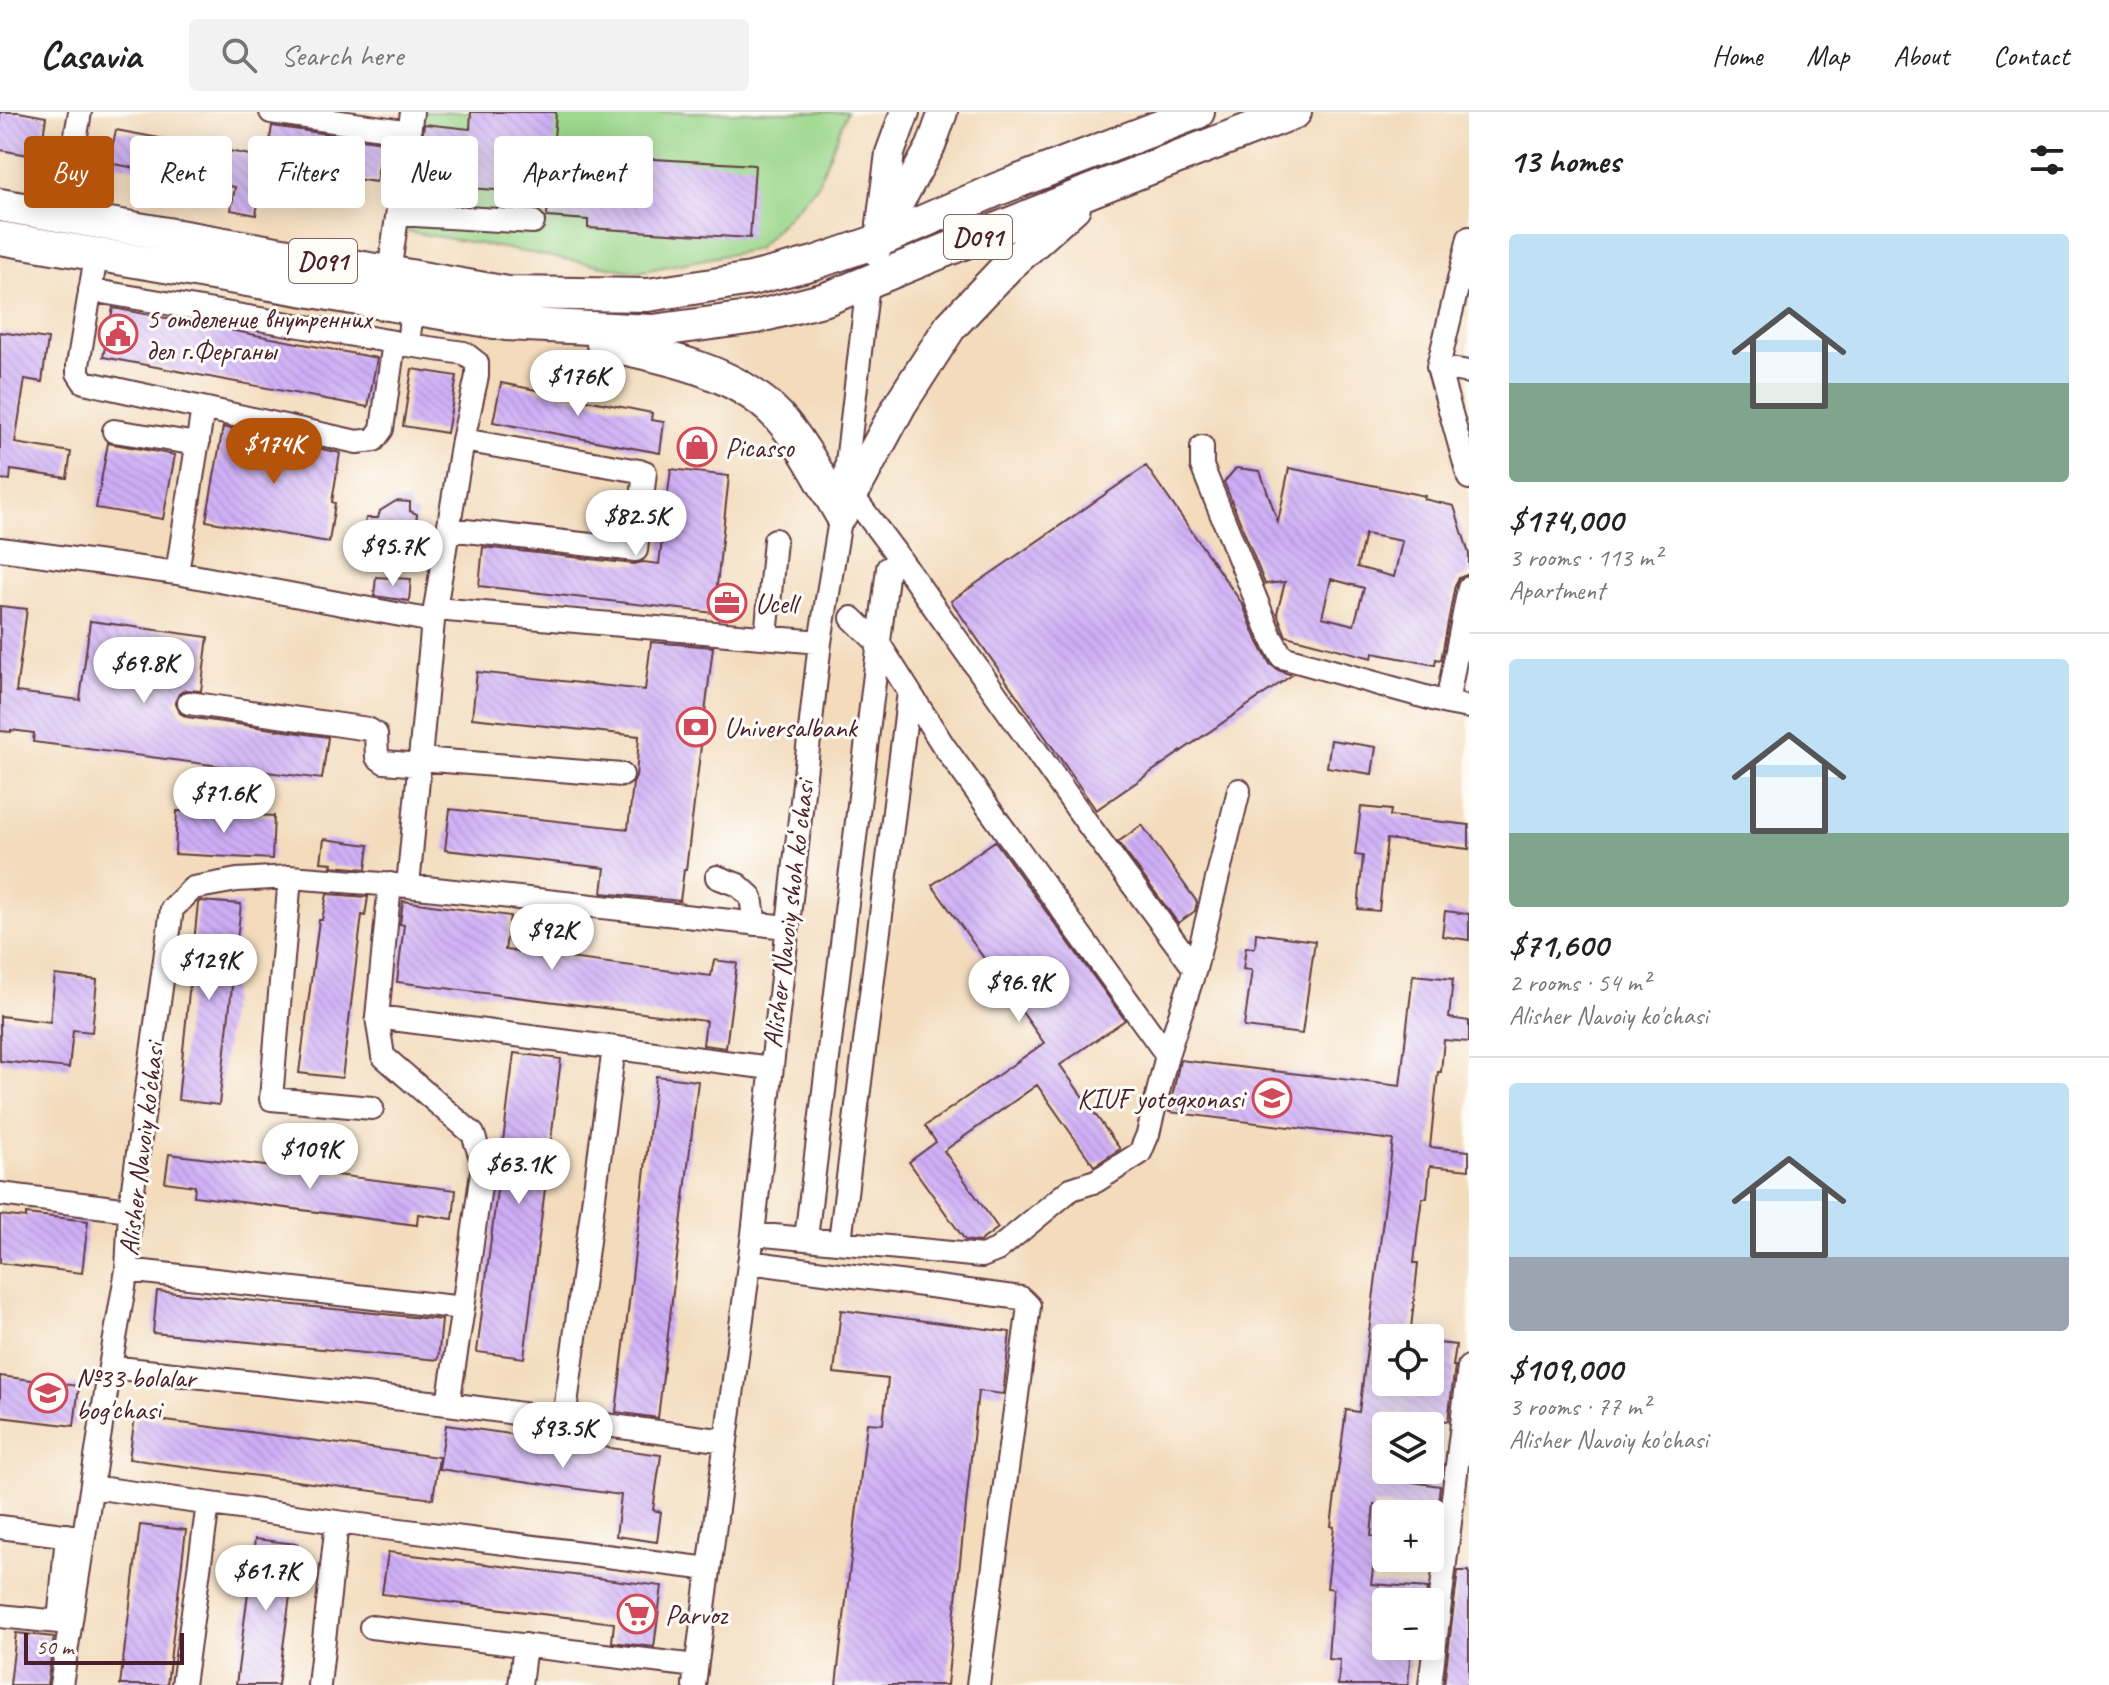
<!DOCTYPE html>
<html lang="en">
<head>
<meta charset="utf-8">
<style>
  :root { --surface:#fff; --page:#f2f2f2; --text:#222; --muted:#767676; --line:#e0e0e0; --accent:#b45309 }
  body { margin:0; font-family:Caveat,sans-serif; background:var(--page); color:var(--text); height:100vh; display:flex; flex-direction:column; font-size:30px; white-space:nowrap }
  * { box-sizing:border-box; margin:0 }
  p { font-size:26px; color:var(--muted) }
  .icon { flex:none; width:44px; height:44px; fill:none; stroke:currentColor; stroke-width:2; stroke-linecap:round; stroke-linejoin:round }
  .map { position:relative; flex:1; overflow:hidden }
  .sheet { display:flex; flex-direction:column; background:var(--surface); width:640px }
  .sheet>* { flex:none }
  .banner { position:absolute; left:24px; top:24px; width:760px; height:72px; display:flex; gap:16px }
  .tools { position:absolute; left:1372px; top:1212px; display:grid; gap:16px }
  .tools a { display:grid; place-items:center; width:72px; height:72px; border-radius:8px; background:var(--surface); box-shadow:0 4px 20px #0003; font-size:40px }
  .scale { position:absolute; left:24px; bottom:20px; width:160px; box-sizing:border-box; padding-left:8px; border:4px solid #4a1f2b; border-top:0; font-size:22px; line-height:28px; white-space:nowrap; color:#4a1f2b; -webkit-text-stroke:6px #fdfcf7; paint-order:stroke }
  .price { position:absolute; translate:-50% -68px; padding:0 18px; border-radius:28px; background:#fff; color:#222; font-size:26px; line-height:52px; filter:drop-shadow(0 2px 4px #0008) }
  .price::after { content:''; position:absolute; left:50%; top:48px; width:24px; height:18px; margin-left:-12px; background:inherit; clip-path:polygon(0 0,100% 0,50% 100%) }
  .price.active { background:var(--accent); color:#fff }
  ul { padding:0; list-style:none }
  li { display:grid; align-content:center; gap:16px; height:424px; padding:0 40px }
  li+li { border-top:2px solid var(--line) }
  li span { display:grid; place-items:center; height:248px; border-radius:8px; color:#555 }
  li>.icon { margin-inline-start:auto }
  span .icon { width:144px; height:144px; fill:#fffc; stroke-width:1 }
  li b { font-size:34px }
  h2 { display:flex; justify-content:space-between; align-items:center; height:96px; padding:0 40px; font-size:34px }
  .chip { padding:0 28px; border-radius:8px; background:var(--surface); box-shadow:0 4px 20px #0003; font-size:28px; line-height:72px }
  .chip.active { background:var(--accent); color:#fff }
  header { display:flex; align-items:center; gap:48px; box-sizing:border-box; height:112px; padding:0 40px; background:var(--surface); border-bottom:2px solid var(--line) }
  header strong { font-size:38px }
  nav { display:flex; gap:44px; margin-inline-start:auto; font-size:28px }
  .search { width:560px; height:72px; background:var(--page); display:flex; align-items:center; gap:20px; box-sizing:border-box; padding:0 28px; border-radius:8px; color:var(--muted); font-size:30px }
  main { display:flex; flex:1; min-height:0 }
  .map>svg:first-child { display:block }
  .pitch { fill:#9bd78c; stroke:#727b5c; stroke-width:2 }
  .building { fill:url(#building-back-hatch); fill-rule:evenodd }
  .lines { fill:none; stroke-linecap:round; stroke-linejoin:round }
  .minor-casing { stroke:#633b41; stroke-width:26 }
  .major-casing { stroke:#633b41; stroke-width:32 }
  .highway-casing { stroke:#633b41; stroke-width:36 }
  .minor { stroke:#fff; stroke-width:22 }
  .major { stroke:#fff; stroke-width:28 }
  .highway { stroke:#fff; stroke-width:32 }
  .labels { text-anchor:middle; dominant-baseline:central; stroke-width:6; stroke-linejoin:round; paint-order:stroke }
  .shield { fill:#fdfcf7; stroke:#806168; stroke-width:2 }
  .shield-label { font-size:26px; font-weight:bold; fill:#4a1f2b }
  .poi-label { font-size:28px; fill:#4a1f2b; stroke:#fdfcf7; text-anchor:start }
  .street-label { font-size:28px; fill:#4a1f2b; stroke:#fdfcf7 }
</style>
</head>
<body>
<header>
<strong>Casavia</strong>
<div class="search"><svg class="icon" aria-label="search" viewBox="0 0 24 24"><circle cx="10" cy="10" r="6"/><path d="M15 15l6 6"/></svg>Search here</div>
<nav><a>Home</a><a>Map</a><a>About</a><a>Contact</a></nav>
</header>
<main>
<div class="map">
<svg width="1469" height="1573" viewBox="0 0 1469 1573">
  <defs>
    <pattern id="building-back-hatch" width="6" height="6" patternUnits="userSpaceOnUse" patternTransform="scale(2)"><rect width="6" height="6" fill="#cdadf6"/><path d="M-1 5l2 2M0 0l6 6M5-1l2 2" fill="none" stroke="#b294d3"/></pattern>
  </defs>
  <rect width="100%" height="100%" fill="#fdfcf7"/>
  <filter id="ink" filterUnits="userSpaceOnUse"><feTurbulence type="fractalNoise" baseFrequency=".0125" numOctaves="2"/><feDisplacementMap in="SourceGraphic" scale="16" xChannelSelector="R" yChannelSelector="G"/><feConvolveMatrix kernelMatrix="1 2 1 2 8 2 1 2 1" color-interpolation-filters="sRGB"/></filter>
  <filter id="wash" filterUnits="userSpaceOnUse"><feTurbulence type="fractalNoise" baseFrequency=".006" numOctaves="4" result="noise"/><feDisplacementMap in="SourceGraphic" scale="32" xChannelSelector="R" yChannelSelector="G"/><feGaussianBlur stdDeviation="1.8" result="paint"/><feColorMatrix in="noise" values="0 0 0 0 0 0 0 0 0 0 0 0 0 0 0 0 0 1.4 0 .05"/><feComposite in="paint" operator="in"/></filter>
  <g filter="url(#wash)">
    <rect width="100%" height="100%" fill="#f3dbbc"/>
    <!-- pitch -->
    <path class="pitch" d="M417 0H847L817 74 757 137 638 160 400 118Z"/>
    <g id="blocks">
      <!-- building -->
      <path class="building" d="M0 0H19L46 5 40 45 0 38Z
        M471 0H556L553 41 755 53 750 126 588 116V108L547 105 548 82 416 72 424 12 470 17Z
        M272 14 383 30 376 70 266 53Z
        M116 18 266 46 256 103 231 98 235 75 109 51Z
        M113 196 377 246 368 295 103 245Z
        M0 220 48 227 42 270 25 267 15 331 71 340 67 366 11 358 10 368 0 367Z
        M412 257 457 264 447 321 403 314Z
        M501 271 652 301 651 308 664 310 660 341 493 310Z
        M223 315 340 341 332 390 335 391 329 430 206 409Z
        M108 331 175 343 163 407 96 396Z
        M1146 354 1243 493 1258 530 1270 552 1278 558 1292 563 1096 698 951 489Z
        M1236 356 1260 359 1278 410 1289 356 1425 384 1424 387 1454 394 1469 442V462L1459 466 1455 473 1441 548 1436 547 1435 553 1373 541 1372 546 1286 524 1277 501 1285 470 1265 472 1224 370ZM1365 422 1402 429 1394 465 1357 455ZM1331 467 1364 476 1354 513 1322 505Z
        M671 357 729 364 714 501 479 474 483 435 634 452 643 450 659 452Z
        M396 389 410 390V399L417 402 413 434 362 426 366 406H378L380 399Z
        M376 465 411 467 409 489 374 484Z
        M0 494 27 497 16 580 80 588 90 509 208 525 201 579 185 578 179 582 175 590 180 601 187 605 328 625 322 667 33 630 34 621 11 618V620L0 619Z
        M651 530 713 535 686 758H684L680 789 602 781 605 756 445 738 450 697 628 717 633 671 636 665 639 624 472 606 477 560 645 578Z
        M1331 628 1376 635 1372 662 1327 655Z
        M1361 695 1391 698 1390 704 1469 713V737L1387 727 1379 799 1358 797 1363 744 1355 743Z
        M177 699 274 704 272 747 175 742Z
        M1142 713 1197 790 1195 799 1178 811 1118 730Z
        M324 727 369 733 366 757 331 754 332 751 321 750Z
        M995 729 1125 908 1060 953 1120 1037 1094 1054 1037 973 944 1039 998 1116 979 1130 965 1128 909 1050 936 1030 925 1014 1044 931 932 773Z
        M327 782 368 785 365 804 362 803 342 966 299 961 319 808H322Z
        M200 789 241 792 219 993 178 988 198 791Z
        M403 789 510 804 505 838 711 864 714 848 737 851 726 936 703 933 706 909 397 870 404 813 400 812Z
        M1445 799 1469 802V828L1442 824Z
        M1256 821 1315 829 1302 922 1244 915 1252 858 1243 857 1246 835 1255 836Z
        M55 863 97 868 92 920 73 918 69 956 0 949V904L50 910Z
        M1413 863 1453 867 1449 906 1469 909V930L1444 928 1441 960H1438L1430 1035 1469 1039V1058L1430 1054 1427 1086H1422L1418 1115 1414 1151H1418L1410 1226H1386V1270H1430V1230L1456 1233 1453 1254H1455L1448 1309 1384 1300 1376 1361H1378L1377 1365 1440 1374 1437 1402H1417L1418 1398 1374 1392 1371 1424 1377 1425 1371 1472 1428 1476 1426 1490H1386V1534H1411L1408 1573H1338L1340 1548 1328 1547 1333 1477 1327 1476 1334 1415 1331 1414 1346 1298 1359 1300 1393 1028 1169 1000 1180 948 1400 974Z
        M514 941 561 947 524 1246 477 1240Z
        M656 964 698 969 658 1306 616 1300Z
        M169 1042 456 1078 453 1107 418 1102 417 1113 194 1084 195 1074 165 1070Z
        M26 1102 88 1109 82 1161 0 1151V1103L26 1106Z
        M157 1179 442 1208 438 1248 153 1221Z
        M841 1198 1010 1220 1003 1282 978 1279 947 1573H836L867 1311 883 1312 888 1267 834 1261Z
        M0 1264 79 1274 74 1314 0 1305Z
        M135 1305 439 1345 433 1387 129 1347Z
        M446 1313 661 1343 653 1398 661 1400 657 1430 616 1424 621 1383 439 1357Z
        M140 1413 186 1418 167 1573H120Z
        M255 1427 297 1432 278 1573H236Z
        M388 1440 662 1474 654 1535 612 1530 614 1511 382 1482Z
        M1458 1459H1469V1573H1444Z
        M16 1521 54 1525 47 1573H10Z"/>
    </g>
  </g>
  <g filter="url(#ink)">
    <use href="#blocks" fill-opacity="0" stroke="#633b41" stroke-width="2"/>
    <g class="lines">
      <defs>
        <path id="minor" d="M271 0 410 20
          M398 102 533 110
          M62 104 80 0
          M1469 126 1438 255 1469 366
          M389 161 412 0
          M90 178 394 230 382 317 374 328 357 330 84 270 78 261V253L96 144
          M1438 255 1469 260
          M114 319 198 332
          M1202 335V354L1271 525 1282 545 1447 591
          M852 383 900 447 1090 715 1195 857
          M448 417 636 438 645 360 463 328
          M0 437 177 461 433 509
          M177 461 203 296
          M1469 476 1447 591 1469 595
          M436 497 820 530
          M852 506 879 532 943 633 1167 943
          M766 525 775 428
          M189 591 368 617 376 622 377 645 384 650 420 653
          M420 647 622 663
          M290 765 271 987 372 996
          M717 765 738 773 751 785 755 812
          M390 772 377 905 383 944 473 1022 483 1052 463 1196
          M408 774 433 509 463 328 477 264V251L464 241 408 233 412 197
          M377 905 771 956
          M0 1082 130 1098
          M753 1122 982 1144 997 1138 1071 1077 1096 1069 1140 1041 1148 1022 1167 943 1195 857 1239 678
          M806 1126 888 456
          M840 1129 909 580
          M749 1150 1021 1186 1029 1194 978 1573
          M110 1255 448 1292 463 1196 127 1158
          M448 1292 726 1329
          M564 1307 614 936
          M92 1375 337 1410 709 1457
          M0 1415 79 1425
          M0 1504 59 1510 67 1423
          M371 1515 696 1554
          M61 1573 110 1255 127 1158 130 1098 172 797 193 776 237 768 290 765 408 774 787 815
          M183 1573 208 1392
          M319 1573 337 1410
          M520 1573 525 1533
          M694 1573 753 1122 820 530 841 402 868 171
          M1430 1573 1469 1255"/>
        <path id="major" d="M881 112 890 41 905 0
          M876 139 878 129 931 34 943 0"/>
        <path id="highway" d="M0 93 508 181 648 183 751 167 814 151 878 129 998 77 1198 0
          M0 126 506 212 653 219 756 205 826 187 1093 78 1295 0
          M603 232C662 244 735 258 778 304 803 331 822 370 841 402
          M841 402 901 291 950 215 1008 154 1074 95"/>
      </defs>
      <!-- minor casing -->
      <use href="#minor" class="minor-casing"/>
      <!-- major casing -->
      <use href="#major" class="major-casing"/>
      <!-- highway casing -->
      <use href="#highway" class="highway-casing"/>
      <!-- minor -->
      <use href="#minor" class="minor"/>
      <!-- major -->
      <use href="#major" class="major"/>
      <!-- highway -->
      <use href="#highway" class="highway"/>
    </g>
  </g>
  <!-- icons -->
  <defs>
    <symbol id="civic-ring" viewBox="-11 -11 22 22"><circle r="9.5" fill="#fdfcf7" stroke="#d1495b" stroke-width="1.5"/><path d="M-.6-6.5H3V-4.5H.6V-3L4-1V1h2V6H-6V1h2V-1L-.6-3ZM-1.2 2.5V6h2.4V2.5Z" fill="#d1495b"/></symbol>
    <symbol id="shop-ring" viewBox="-11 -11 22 22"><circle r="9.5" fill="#fdfcf7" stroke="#d1495b" stroke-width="1.5"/><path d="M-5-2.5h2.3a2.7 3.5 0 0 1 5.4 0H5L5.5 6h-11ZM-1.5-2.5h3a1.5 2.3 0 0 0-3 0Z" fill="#d1495b"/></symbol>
    <symbol id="office-ring" viewBox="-11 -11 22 22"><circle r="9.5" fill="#fdfcf7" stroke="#d1495b" stroke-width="1.5"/><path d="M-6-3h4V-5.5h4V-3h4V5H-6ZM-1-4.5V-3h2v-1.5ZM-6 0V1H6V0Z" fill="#d1495b"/></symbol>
    <symbol id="bank-ring" viewBox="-11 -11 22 22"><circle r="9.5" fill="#fdfcf7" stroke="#d1495b" stroke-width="1.5"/><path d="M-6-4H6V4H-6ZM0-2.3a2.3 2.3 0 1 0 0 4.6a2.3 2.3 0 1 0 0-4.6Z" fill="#d1495b"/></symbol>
    <symbol id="university-ring" viewBox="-11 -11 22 22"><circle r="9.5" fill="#fdfcf7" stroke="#d1495b" stroke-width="1.5"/><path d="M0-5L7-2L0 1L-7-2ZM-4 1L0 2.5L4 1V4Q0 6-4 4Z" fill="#d1495b"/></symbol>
    <symbol id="school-ring" viewBox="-11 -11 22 22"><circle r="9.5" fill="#fdfcf7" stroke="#d1495b" stroke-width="1.5"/><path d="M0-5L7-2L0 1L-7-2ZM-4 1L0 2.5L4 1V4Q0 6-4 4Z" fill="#d1495b"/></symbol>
    <symbol id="supermarket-ring" viewBox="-11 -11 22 22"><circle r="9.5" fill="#fdfcf7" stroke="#d1495b" stroke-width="1.5"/><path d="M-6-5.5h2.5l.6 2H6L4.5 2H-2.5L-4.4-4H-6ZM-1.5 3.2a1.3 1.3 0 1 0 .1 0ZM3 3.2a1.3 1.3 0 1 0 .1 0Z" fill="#d1495b"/></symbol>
  </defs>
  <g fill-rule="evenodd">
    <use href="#civic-ring" x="96" y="200" width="44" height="44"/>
    <use href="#shop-ring" x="675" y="313" width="44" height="44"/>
    <use href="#office-ring" x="705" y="469" width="44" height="44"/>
    <use href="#bank-ring" x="674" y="593" width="44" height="44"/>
    <use href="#university-ring" x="1250" y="964" width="44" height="44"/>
    <use href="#school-ring" x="26" y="1259" width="44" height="44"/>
    <use href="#supermarket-ring" x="615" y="1480" width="44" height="44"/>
  </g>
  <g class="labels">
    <!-- shield labels -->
    <g class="shield">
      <rect x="944" y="103" width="68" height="44" rx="6"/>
      <rect x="289" y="127" width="68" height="44" rx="6"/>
    </g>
    <g class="shield-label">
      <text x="978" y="125">D091</text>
      <text x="323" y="149">D091</text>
    </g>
    <!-- poi labels -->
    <g class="poi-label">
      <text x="146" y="206">5 отделение внутренних<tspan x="146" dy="32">дел г.Ферганы</tspan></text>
      <text x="725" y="335">Picasso</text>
      <text x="755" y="491">Ucell</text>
      <text x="724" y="615">Universalbank</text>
      <text x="1244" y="986" text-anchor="end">KIUF yotoqxonasi</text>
      <text x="76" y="1265">№33 bolalar<tspan x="76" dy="32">bog'chasi</tspan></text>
      <text x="665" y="1502">Parvoz</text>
    </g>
    <!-- street labels -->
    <g class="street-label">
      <text transform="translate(788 802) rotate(-83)">Alisher Navoiy shoh koʻchasi</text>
      <text transform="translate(141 1037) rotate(-83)">Alisher Navoiy ko'chasi</text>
    </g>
  </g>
</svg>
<div class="tools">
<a><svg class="icon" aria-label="locate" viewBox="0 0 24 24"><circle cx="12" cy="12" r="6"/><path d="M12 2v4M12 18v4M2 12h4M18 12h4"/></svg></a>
<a><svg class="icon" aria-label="layers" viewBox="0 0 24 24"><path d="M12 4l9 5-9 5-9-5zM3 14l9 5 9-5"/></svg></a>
<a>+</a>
<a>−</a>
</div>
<div class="scale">50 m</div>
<b class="price" style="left:578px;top:306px">$176K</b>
<b class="price active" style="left:274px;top:374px">$174K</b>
<b class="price" style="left:636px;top:446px">$82.5K</b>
<b class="price" style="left:393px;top:476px">$95.7K</b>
<b class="price" style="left:144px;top:593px">$69.8K</b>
<b class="price" style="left:224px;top:723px">$71.6K</b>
<b class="price" style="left:552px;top:860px">$92K</b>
<b class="price" style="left:209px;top:890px">$129K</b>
<b class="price" style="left:1019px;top:912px">$96.9K</b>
<b class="price" style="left:310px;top:1079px">$109K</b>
<b class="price" style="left:519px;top:1094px">$63.1K</b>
<b class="price" style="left:563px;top:1358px">$93.5K</b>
<b class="price" style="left:266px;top:1501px">$61.7K</b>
<div class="banner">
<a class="chip active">Buy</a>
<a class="chip">Rent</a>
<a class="chip">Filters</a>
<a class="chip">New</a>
<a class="chip">Apartment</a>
</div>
</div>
<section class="sheet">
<h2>13 homes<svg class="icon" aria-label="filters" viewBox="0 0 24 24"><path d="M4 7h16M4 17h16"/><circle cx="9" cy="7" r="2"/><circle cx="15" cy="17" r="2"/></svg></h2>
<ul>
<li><span style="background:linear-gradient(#bfe0f5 60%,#7fa58c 0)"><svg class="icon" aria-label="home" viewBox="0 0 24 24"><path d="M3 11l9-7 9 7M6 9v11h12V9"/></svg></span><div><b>$174,000</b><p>3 rooms · 113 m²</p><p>Apartment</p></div></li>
<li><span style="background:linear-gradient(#bfe0f5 70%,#7fa58c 0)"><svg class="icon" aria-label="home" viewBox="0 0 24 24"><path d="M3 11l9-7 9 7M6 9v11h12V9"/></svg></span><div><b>$71,600</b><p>2 rooms · 54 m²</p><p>Alisher Navoiy ko'chasi</p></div></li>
<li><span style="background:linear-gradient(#bfe0f5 70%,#9aa5b1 0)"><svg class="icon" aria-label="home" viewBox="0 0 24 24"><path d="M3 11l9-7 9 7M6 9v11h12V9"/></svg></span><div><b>$109,000</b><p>3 rooms · 77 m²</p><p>Alisher Navoiy ko'chasi</p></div></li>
</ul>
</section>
</main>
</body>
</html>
